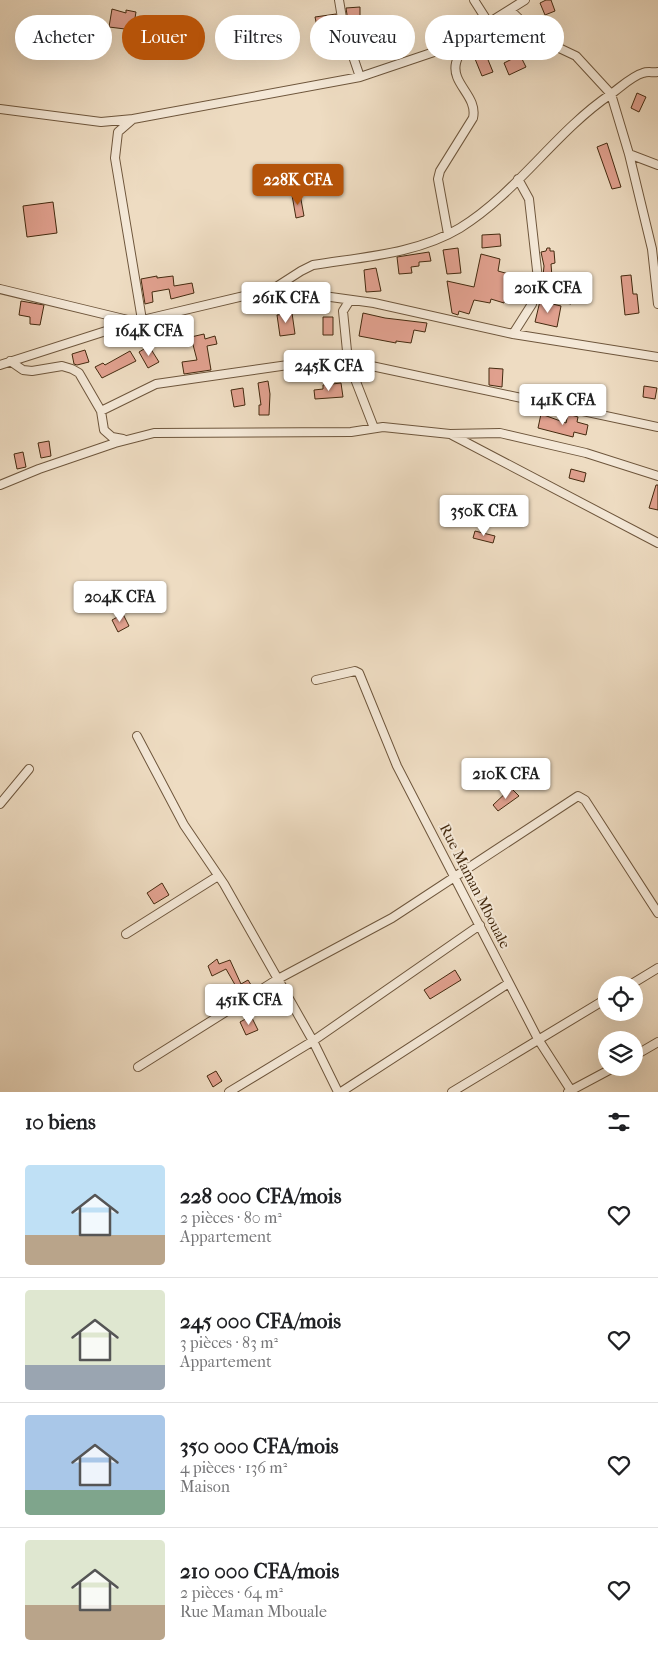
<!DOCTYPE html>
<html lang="fr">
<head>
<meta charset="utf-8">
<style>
  :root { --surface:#fff; --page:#f2f2f2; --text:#202124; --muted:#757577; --line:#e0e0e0; --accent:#b45309 }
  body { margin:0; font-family:"IM FELL French Canon",serif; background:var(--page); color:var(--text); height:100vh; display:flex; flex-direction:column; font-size:19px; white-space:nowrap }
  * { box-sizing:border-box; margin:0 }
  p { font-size:16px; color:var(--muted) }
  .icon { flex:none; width:28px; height:28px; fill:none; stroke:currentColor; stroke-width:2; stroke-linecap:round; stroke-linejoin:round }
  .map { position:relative; height:1092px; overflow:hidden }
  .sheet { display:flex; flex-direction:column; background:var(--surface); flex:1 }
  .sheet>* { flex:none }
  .banner { position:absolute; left:15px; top:15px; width:629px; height:45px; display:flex; gap:10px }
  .tools { position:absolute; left:598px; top:976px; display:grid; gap:10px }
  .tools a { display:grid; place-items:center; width:45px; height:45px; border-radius:50%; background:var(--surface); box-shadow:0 5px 20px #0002; font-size:25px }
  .price { position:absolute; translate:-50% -42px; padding:0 11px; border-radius:5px; background:#fff; color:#222; font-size:16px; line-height:32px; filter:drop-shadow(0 1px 2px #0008) }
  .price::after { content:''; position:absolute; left:50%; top:30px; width:15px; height:11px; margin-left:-8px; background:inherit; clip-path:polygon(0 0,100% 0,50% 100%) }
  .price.active { background:var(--accent); color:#fff }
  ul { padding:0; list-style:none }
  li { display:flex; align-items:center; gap:15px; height:125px; padding:0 25px }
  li+li { border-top:1px solid var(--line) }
  li span { display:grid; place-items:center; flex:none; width:140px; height:100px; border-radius:5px; color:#555 }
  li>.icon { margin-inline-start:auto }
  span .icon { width:60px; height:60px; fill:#fffc; stroke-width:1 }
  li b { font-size:21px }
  h2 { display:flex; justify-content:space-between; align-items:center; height:60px; padding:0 25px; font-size:21px }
  .tag { padding:0 18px; border-radius:22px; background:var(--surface); box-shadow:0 5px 20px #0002; font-size:18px; line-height:45px }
  .tag.active { background:var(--accent); color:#fff }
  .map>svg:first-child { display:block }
  .building { fill:#e0a08e; stroke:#442a0f }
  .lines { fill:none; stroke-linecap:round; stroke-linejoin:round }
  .minor-casing { stroke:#6e563c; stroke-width:10 }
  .minor { stroke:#f4e8d7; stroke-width:8 }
  .labels { text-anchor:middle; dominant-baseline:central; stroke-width:4; stroke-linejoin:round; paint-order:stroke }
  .street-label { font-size:15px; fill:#442a0f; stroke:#f4e8d7 }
</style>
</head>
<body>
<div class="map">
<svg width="658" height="1092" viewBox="0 0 658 1092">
  <rect width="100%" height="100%" fill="#eedcc2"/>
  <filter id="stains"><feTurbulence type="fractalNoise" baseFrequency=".004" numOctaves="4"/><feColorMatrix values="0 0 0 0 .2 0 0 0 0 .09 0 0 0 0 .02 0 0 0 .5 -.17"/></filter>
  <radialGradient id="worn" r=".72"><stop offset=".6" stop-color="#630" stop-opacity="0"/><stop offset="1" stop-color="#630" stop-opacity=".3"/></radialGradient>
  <!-- building -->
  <path class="building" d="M546 0H551L555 11 545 15 540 3Z
    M360 7V26L349 28 346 8Z
    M112 9 126 13V10L136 12 133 30 109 27Z
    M336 14 338 28 318 31 315 17Z
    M484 50 493 72 482 76 473 54Z
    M520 55 526 67 509 75 504 63Z
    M637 93 646 97 639 112 631 108Z
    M607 143 621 187 612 189 597 147Z
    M300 194 304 216 296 218 292 195Z
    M53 202 57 233 27 237 23 206Z
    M500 234 501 246 482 248V235Z
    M458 248 461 273 447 274 443 250Z
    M547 248H550V251H554L555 263 551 264 552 277 559 278 557 288 542 286 544 266 541 252 546 251Z
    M429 252 431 261 419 262V266L411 267 412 273 399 274 397 257Z
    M481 254 500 259 498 271 516 276 513 290 508 289 504 303 491 299 490 303 474 300 469 314 459 311 458 315 452 313 447 281 474 287Z
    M376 268 381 291 366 292 364 270Z
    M631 275 633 294H637L639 313 625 315 621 276Z
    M157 276V278L173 276 174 286 192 283 194 293 171 299 169 289 152 292 153 302 145 304 141 279Z
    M562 290 573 292 571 304 560 302Z
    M21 301 44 305 40 325 30 324V317L19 315Z
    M540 301 561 306 557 327 535 322Z
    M292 313 295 334 280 336 277 315Z
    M363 313 385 318 427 323 425 332 414 330 411 343 396 341V343L359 336Z
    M323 317H333V335H323Z
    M204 334 205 339 215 336 217 344 207 346 211 370 184 374 182 362 197 360 191 337Z
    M149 346 159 362 148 368 139 352Z
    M85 350 89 362 77 365 74 364 72 354Z
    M130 351 136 361 102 378 95 367 103 363 105 365Z
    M489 368 503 369 502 387 489 385Z
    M268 381 270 394 269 415H259V405H261L258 383Z
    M341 383 343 397 315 399 314 390 323 389V385Z
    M644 386 657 388 655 399 643 397Z
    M243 388 245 405 234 407 231 390Z
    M541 414 566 423 568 414 578 417 577 422 588 425 586 435 574 432 573 437 538 428Z
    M49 441 51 456 41 458 38 443Z
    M23 452 26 467 17 469 14 454Z
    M571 469 586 473 584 482 569 478Z
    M656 485H658V510L649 508Z
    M475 531 495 536 493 543 473 538Z
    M123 614 129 626 118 632 112 620Z
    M511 788 519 796 498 811 493 805Z
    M162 883 169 895 154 904 147 893Z
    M217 959 219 964 230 960 241 984 248 980 253 988 244 994 241 988 238 990 226 969 212 976 208 966Z
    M455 970 461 980 430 999 424 990Z
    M251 1016 258 1030 246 1035 240 1022Z
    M216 1071 222 1081 213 1087 207 1076Z"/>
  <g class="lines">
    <defs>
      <path id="minor" d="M339 0 344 30 360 77
        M474 0 488 22
        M511 11 540 39 576 56 611 94 629 154 652 249 658 304
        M0 109 101 122 133 119
        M629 154 658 165
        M448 234 438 179 440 171 473 118C478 96 451 84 456 63 458 55 463 46 466 37
        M0 289 132 321
        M273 289 374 303 513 334 658 357
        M350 300 343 311 348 361 374 428
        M142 320 115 158 118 132 133 119 360 77 440 50 466 37 525 0
        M513 334 532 304 538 279 529 199 518 179
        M10 361 23 370 32 371 62 366 72 369 79 373 101 411 104 430 112 437 123 439
        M0 365 134 322 273 289 301 271 313 265C362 257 417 254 460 228 518 192 555 132 611 94 621 87 632 76 643 73 648 71 653 73 658 72
        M101 411 156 384 295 364 348 361 658 427
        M452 435 658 543
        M0 485 39 469 115 443 154 433 351 432 383 427 450 434 500 433 586 453 658 476
        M316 680 355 671 359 673 397 766 538 1039 572 1092
        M137 736 184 825 224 884 313 1041 338 1092
        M0 804 29 769
        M126 934 218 876
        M630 985 658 968
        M634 1056 658 1042
        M138 1067 278 979 392 918 578 796 585 800 658 913
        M229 1092 313 1041 480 925
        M341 1092 509 983
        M452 1092 606 999
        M568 1092 613 1068"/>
    </defs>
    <!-- minor casing -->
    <use href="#minor" class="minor-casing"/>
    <!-- minor -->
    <use href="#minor" class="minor"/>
  </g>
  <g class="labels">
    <!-- street labels -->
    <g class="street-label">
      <text transform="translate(475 886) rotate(63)">Rue Maman Mbouale</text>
    </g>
  </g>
  <rect width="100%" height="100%" filter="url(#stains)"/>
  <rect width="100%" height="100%" fill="url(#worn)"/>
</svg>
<div class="tools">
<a><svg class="icon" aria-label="locate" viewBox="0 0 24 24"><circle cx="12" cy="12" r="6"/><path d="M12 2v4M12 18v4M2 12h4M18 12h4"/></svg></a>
<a><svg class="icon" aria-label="layers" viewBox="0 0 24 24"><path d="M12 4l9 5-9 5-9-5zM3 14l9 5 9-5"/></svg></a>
</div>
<b class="price active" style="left:298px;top:206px">228K CFA</b>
<b class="price" style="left:548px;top:314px">201K CFA</b>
<b class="price" style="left:286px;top:324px">261K CFA</b>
<b class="price" style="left:149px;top:357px">164K CFA</b>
<b class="price" style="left:329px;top:392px">245K CFA</b>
<b class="price" style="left:563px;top:426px">141K CFA</b>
<b class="price" style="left:484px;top:537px">350K CFA</b>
<b class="price" style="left:120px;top:623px">204K CFA</b>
<b class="price" style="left:506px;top:800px">210K CFA</b>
<b class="price" style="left:249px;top:1026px">451K CFA</b>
<div class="banner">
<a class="tag">Acheter</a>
<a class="tag active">Louer</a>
<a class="tag">Filtres</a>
<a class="tag">Nouveau</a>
<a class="tag">Appartement</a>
</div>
</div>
<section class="sheet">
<h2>10 biens<svg class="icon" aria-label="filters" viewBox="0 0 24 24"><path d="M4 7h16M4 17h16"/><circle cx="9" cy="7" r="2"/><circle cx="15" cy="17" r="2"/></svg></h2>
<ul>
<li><span style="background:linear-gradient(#bfe0f5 70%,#b9a48a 0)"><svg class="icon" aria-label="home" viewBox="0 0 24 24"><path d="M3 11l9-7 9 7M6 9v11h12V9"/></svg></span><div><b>228 000 CFA/mois</b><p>2 pièces · 80 m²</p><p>Appartement</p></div><svg class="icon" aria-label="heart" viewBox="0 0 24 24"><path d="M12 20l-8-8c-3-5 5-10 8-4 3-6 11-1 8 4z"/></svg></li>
<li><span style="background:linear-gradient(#dfe7d0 75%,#9aa5b1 0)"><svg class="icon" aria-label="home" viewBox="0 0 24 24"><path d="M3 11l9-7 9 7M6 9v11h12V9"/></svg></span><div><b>245 000 CFA/mois</b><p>3 pièces · 83 m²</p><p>Appartement</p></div><svg class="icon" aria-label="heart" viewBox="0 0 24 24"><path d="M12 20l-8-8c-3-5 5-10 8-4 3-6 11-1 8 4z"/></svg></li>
<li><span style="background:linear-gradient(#a9c7e8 75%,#7fa58c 0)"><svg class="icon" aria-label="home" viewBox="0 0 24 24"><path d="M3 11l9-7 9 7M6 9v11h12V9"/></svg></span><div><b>350 000 CFA/mois</b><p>4 pièces · 136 m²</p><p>Maison</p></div><svg class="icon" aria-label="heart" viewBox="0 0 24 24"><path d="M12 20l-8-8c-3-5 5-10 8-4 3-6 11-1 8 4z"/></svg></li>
<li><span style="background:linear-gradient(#dfe7d0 65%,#b9a48a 0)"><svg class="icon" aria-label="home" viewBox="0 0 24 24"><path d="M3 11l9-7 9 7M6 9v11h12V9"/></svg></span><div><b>210 000 CFA/mois</b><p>2 pièces · 64 m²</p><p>Rue Maman Mbouale</p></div><svg class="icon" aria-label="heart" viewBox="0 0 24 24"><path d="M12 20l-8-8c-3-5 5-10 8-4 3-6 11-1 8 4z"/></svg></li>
</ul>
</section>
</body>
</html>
